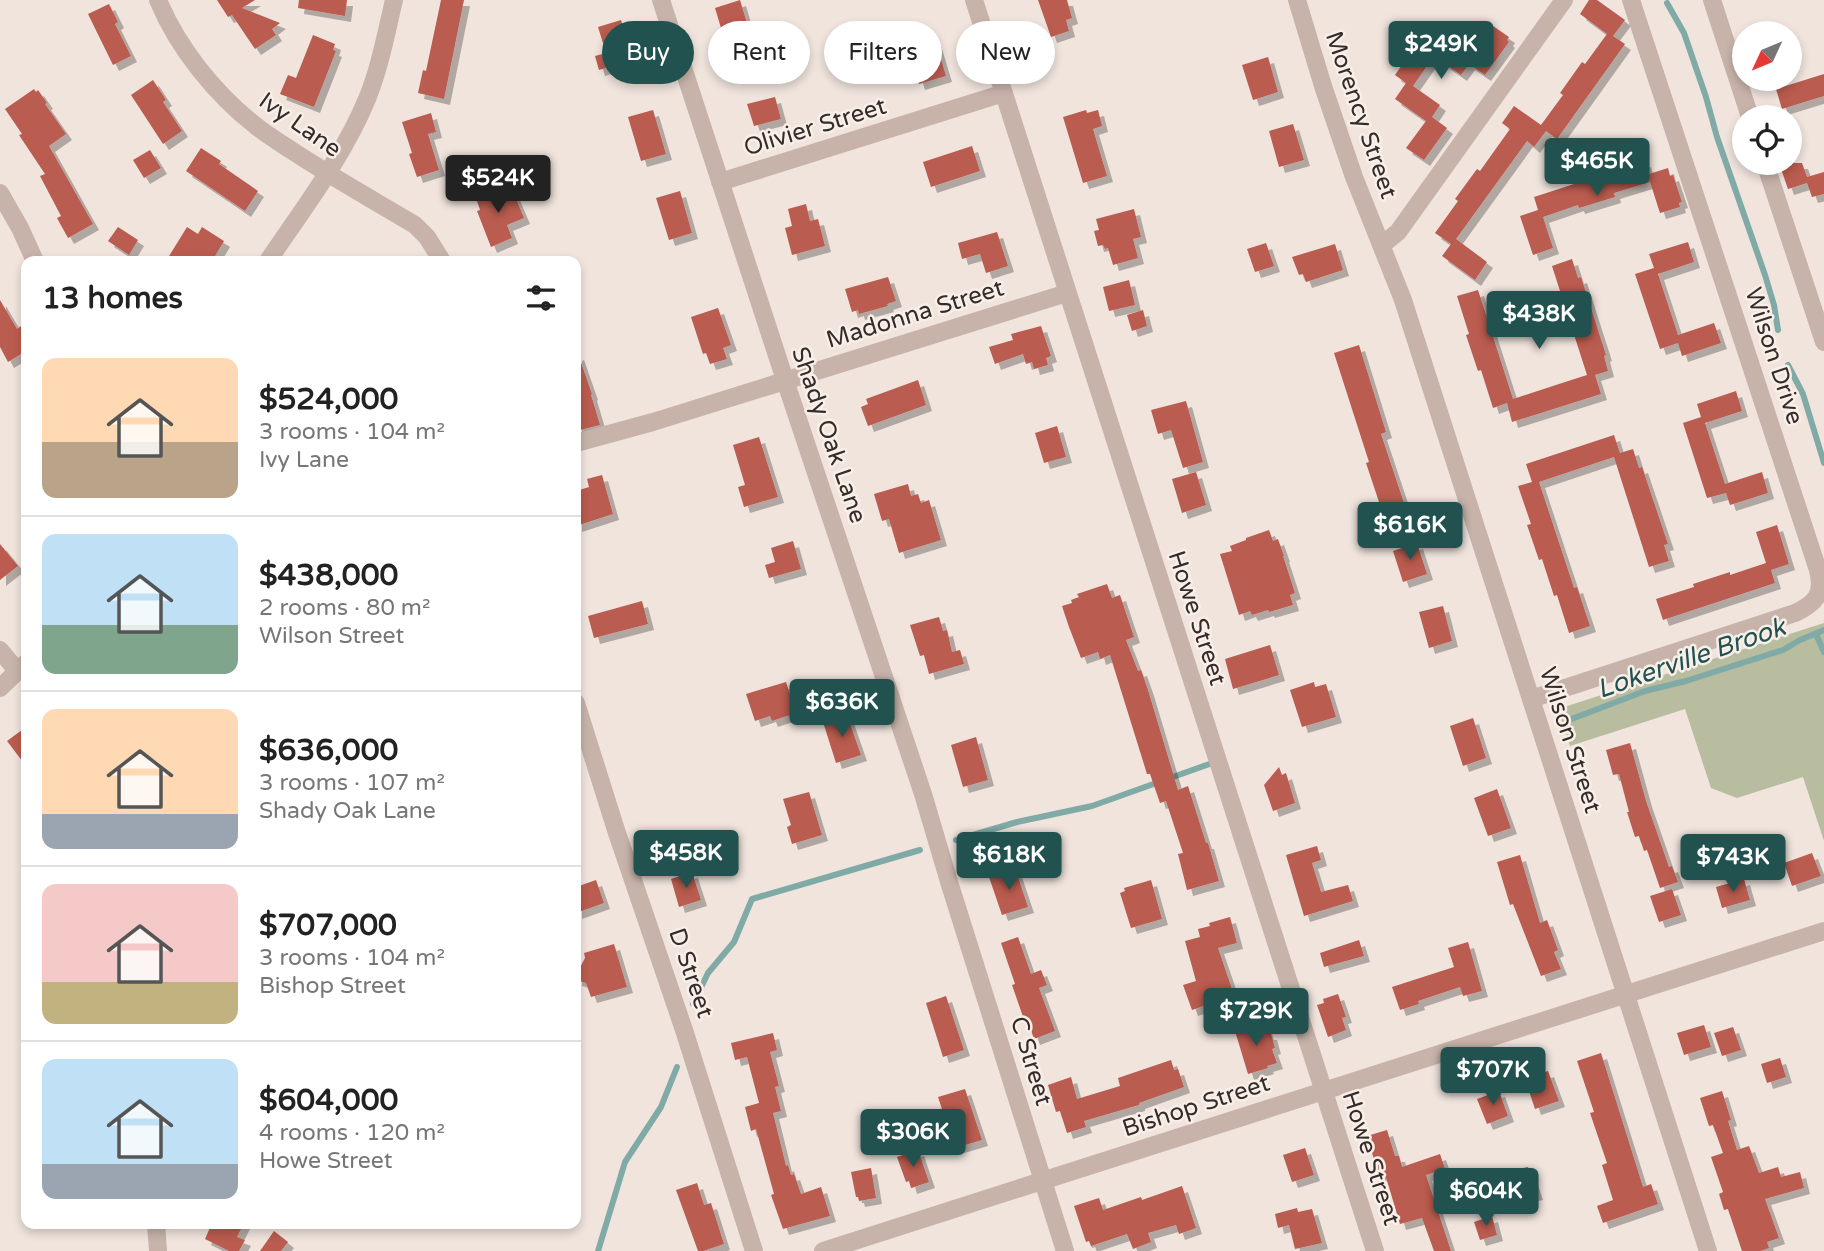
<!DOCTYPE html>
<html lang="en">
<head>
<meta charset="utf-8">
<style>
  :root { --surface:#fff; --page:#f2f2f2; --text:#222; --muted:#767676; --line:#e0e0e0; --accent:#22524f }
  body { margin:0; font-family:"Varela Round",sans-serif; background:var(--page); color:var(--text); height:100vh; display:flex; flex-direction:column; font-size:26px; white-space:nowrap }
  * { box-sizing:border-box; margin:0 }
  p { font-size:23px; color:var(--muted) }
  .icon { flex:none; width:38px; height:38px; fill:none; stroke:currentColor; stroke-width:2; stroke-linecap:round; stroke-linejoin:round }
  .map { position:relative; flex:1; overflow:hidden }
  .details { position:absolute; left:21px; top:256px; width:560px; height:973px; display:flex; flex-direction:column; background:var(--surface); border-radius:14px; box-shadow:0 4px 10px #0003 }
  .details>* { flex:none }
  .hud { position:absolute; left:602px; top:21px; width:665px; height:63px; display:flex; gap:14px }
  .needle { width:46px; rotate:226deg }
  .tools { position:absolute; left:1732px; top:21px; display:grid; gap:14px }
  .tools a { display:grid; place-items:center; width:70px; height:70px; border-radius:50%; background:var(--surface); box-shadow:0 4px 10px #0003; font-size:35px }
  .price { position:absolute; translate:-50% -60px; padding:0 16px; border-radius:7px; background:var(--accent); color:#fff; font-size:23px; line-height:46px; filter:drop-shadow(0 2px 4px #0008) }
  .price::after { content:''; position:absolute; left:50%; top:42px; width:21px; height:16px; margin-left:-10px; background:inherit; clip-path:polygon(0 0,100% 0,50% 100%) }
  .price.current { background:#222; color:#fff }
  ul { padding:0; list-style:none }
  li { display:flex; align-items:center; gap:21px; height:175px; padding:0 21px }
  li+li { border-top:2px solid var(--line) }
  li span { display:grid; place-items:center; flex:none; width:196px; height:140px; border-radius:14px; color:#555 }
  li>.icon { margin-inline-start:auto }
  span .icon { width:84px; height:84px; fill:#fffc; stroke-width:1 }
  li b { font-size:30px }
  h2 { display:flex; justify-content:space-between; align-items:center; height:84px; padding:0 21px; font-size:30px }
  .chip { padding:0 24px; border-radius:32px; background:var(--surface); box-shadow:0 4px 10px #0003; font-size:24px; line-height:63px }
  .chip.current { background:var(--accent); color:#fff }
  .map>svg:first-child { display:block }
  .green { fill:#b7bd9e }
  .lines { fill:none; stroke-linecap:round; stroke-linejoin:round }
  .stream { stroke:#7faaa6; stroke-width:6 }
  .building { fill:#ba5b50; filter:url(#shadow) }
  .minor { stroke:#c7b3aa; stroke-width:18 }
  .labels { text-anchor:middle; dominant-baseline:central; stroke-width:5; stroke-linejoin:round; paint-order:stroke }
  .street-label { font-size:24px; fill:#352b29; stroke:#f8efe9 }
  .water-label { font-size:26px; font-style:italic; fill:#22524f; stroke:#f8efe9 }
</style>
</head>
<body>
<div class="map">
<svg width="1824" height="1251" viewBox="0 0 1824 1251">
  <defs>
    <filter id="shadow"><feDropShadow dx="6" dy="6" stdDeviation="0" flood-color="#0004"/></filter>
  </defs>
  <rect width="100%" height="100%" fill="#f0e4dd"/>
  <!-- green -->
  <path class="green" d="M1824 623V841L1803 777 1737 798 1711 788 1685 709 1570 746 1558 709Z"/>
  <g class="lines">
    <!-- stream -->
    <path class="stream" d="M1667 3 1684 33 1706 97 1717 137 1765 275 1774 305 1778 330
      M1788 365 1803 394 1824 463
      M1816 634 1824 652
      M1569 720 1645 691 1686 681 1783 650 1800 640 1824 630
      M956 840 1017 822 1092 806 1215 762
      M693 1004 708 973 734 942 752 899 920 850
      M598 1251 625 1162 661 1107 677 1067"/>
  </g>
  <!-- building -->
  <path class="building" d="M217 0H255L242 8 280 23 272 29 276 35 255 49 232 15 228 17Z
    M299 0H347L345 16 298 8Z
    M441 0H464L444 99 418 93 423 70 426 71Z
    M740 0 749 30 724 38 715 8Z
    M1038 0H1067L1072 18 1066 20 1069 31 1051 37Z
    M1589 0H1597L1625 20 1613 36 1625 44 1557 139 1546 131 1534 147 1527 141 1456 239 1487 262 1475 280 1442 256 1451 244 1435 233 1458 201 1455 199 1477 169 1480 171 1510 129 1502 123 1514 106 1541 125 1563 95 1560 93 1582 62 1585 64 1607 34 1580 14Z
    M109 4 118 22 115 24 131 56 113 65 88 14Z
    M621 20 633 60 599 70 595 56 606 53 598 27Z
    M1493 26 1509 37 1507 40 1509 42 1485 75 1469 64 1461 75 1434 56 1413 86 1440 105 1432 117 1447 128 1424 160 1406 148 1426 121 1395 99 1406 83 1395 75 1418 42 1429 50 1441 34 1472 56Z
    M933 33 946 76 919 84 907 44 909 43 908 40Z
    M313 35 335 44 333 50 336 51 314 107 280 94 288 75 296 78Z
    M1268 57 1278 92 1253 100 1242 65Z
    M1824 74V96L1782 109 1776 89Z
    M153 80 166 100 163 102 182 131 163 144 131 95Z
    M34 89 36 92 38 90 47 103 45 104 66 134 49 146 93 224 68 238 57 218 61 216 40 176 45 174 19 135 22 134 5 109Z
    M775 97 781 119 754 126 747 104Z
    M653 110 666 154 641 161 628 117Z
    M1086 110 1087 113 1098 110 1102 126 1093 129 1107 176 1083 183 1063 117Z
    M431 113 436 132 428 134 439 170 417 177 409 154 412 153 402 122Z
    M1293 124 1304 160 1279 167 1269 131Z
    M972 146 980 171 931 187 923 162Z
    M201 148 221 161 219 164 258 191 245 211 186 171Z
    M150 150 161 168 144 178 133 160Z
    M1645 161 1649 174 1668 168 1670 176 1673 175 1682 202 1679 203 1680 207 1660 213 1650 182 1614 193 1615 197 1579 208 1578 205 1543 217 1553 248 1533 255 1520 216 1538 210 1534 197Z
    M1779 163H1802L1807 177 1824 172V194L1812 197 1807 183 1788 189Z
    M493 187 497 199 513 192 524 218 507 225 512 238 491 247 477 211 480 210 475 195Z
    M680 191 692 233 669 240 656 198Z
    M806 204 810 221 818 219 825 246 792 255 785 228 792 226 788 209Z
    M1134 209 1141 237 1133 239 1138 258 1113 265 1108 248 1105 249 1103 245 1098 246 1094 231 1099 230 1096 219Z
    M118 227 138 240 129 255 108 241Z
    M187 227 198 234 202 227 224 241 212 261H166Z
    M997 232 1008 266 986 273 980 254 962 259 958 243Z
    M1688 242 1694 262 1658 274 1678 335 1714 323 1721 343 1682 356 1678 343 1660 349 1635 274 1654 268 1649 254Z
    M1266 243 1274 266 1255 272 1247 249Z
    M1335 244 1343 270 1306 282 1303 274 1299 275 1292 257Z
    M1572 259 1578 278 1581 277 1606 355 1604 356 1608 371 1595 375 1601 394 1512 422 1507 403 1493 408 1481 370 1478 371 1466 335 1469 334 1457 296 1478 290 1513 399 1559 384 1587 375 1552 266Z
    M888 277 896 301 887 304 888 306 859 314 858 310 852 312 845 289Z
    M1129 280 1135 305 1109 311 1103 287Z
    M0 300 17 329 21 326 26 335V351L8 362 0 347Z
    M718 308 731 345 723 348 727 359 710 364 706 353 703 354 691 317Z
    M1143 310 1147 326 1132 331 1127 315Z
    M1041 326 1051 356 1046 358 1048 365 1034 369 1032 362 1026 364 1023 354 995 364 989 347 1013 340 1011 334Z
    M1359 345 1386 432 1381 434 1405 506 1384 513 1382 508H1381L1366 463 1369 462 1334 353Z
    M578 354 592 394 591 395 600 425 576 431V355Z
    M918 380 926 405 868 426 861 407 868 404 866 399Z
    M1736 391 1742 411 1705 423 1725 484 1762 472 1768 493 1730 505 1726 493 1707 498 1683 423 1701 417 1697 404Z
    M1186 401 1203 462 1183 468 1171 430 1158 434 1151 410Z
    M1057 426 1066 457 1044 463 1035 433Z
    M1614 435 1620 453 1633 449 1639 468 1642 467 1668 544 1664 545 1669 561 1649 567 1614 457 1539 482 1574 588 1577 587 1590 626 1569 633 1557 595 1554 596 1542 559 1539 560 1527 525 1531 524 1518 486 1532 482 1526 464Z
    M759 437 778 497 744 507 738 487 745 485 733 445Z
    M1196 472 1206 505 1182 513 1172 479Z
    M602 475 613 514 576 526V491L589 487 587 479Z
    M908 484 911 496 918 494 921 503 929 500 941 540 899 553 889 519 882 521 874 494Z
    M1777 525 1789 564 1771 570 1775 583 1663 620 1656 599 1694 587 1693 584 1730 572V575L1766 563 1756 532Z
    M1269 530 1273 541 1278 539 1284 556H1283L1295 593 1290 595 1293 605 1269 612 1268 610 1252 615 1250 611 1239 615 1220 554 1232 551 1230 546 1246 540V538Z
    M793 541 801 569 769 578 765 565 775 562 771 548Z
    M1417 543 1427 574 1403 582 1393 551Z
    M0 544 18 566 0 580Z
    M1107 584 1112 598 1120 595 1134 637 1126 640 1138 671 1141 670 1148 690 1178 790 1188 786 1206 843H1208L1219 881 1187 890 1178 854 1183 853 1166 801 1160 803 1150 774H1147L1110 655 1100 659 1098 652 1081 658 1069 627 1062 606 1072 603 1071 600 1079 597 1077 594Z
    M642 601 648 624 594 638 588 616Z
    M1443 606 1452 641 1429 648 1419 612Z
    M939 617 943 631 947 630 952 652 960 650 964 664 929 674 924 655 920 656 910 625Z
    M1270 645 1279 675 1233 689 1225 659Z
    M786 682 796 713 772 721 770 716 755 721 746 694Z
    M1314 682 1315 687 1326 684 1336 717 1302 727 1290 690Z
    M847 715 861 755 836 763 823 722Z
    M1473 718 1486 758 1463 766 1450 726Z
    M26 727V766L7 741Z
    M976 737 988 780 963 787 951 745Z
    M1630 743 1646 801 1669 867 1672 866 1678 882 1660 888 1647 850 1644 851 1639 836 1635 837 1627 812H1629L1619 774 1613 775 1606 750Z
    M1279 767 1282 775 1286 773 1295 803 1273 811 1264 785Z
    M1497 789 1511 828 1488 836 1474 798Z
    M809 792 822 835 792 844 787 827 791 825 783 799Z
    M1317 846 1321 860 1312 863 1321 892 1348 885 1353 901 1304 916 1286 855Z
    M1812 853 1821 876 1792 886 1784 863Z
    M1520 855 1540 923 1547 920 1558 950 1554 952 1561 969 1541 976 1513 904 1510 905 1497 862Z
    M1015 868 1028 907 1002 915 989 877Z
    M692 872 701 900 679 907 671 879Z
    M1744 879 1750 900 1722 908 1716 887Z
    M596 880 604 903 576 913V887Z
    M1151 880 1162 919 1131 928 1120 893 1125 891 1124 888Z
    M1672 889 1681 915 1659 922 1650 896Z
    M1230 917 1237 943 1218 948 1232 989 1229 990 1232 996 1192 1010 1183 985 1196 981 1185 941 1200 937 1198 929 1210 926 1209 923Z
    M1018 937 1031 974 1041 970 1047 985 1039 988 1055 1031 1034 1039 1031 1030 1028 1031 1012 985 1015 984 1001 943Z
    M1359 940 1364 956 1324 967 1320 953Z
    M1468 942 1482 991 1463 996 1460 987 1418 1001 1419 1004 1400 1010 1392 987 1454 967 1448 948Z
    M614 944 627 987 591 997 586 983 576 980V975L585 958 584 953Z
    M1338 994 1346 1017 1342 1018 1346 1030 1328 1037 1317 1005 1324 1003 1323 999Z
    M946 996 964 1050 943 1057 926 1003Z
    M1264 1022 1268 1034H1271L1275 1048 1272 1049 1277 1063 1267 1066 1268 1068 1248 1074 1235 1031Z
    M1704 1025 1711 1047 1684 1055 1677 1033Z
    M1733 1027 1741 1050 1722 1056 1714 1033Z
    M773 1033 777 1050 770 1052 779 1086 775 1087 781 1111 773 1113 786 1166 788 1165 791 1175 794 1174 801 1194 821 1187 830 1216 783 1229 771 1195 774 1194 756 1129 751 1131 745 1107 759 1103 747 1057 735 1060 731 1043Z
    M1601 1053 1643 1187 1651 1184 1658 1204 1603 1223 1597 1206 1613 1200 1602 1165 1607 1163 1590 1113 1594 1112 1577 1061Z
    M1780 1058 1786 1077 1767 1083 1761 1064Z
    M1171 1060 1174 1070 1178 1069 1184 1087 1139 1103V1105L1084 1121 1086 1127 1067 1133 1060 1111 1056 1112 1048 1085 1071 1077 1077 1099 1120 1086 1118 1078Z
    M1548 1071 1559 1101 1535 1109 1525 1079Z
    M965 1089 982 1140 955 1148 938 1097Z
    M1499 1091 1508 1116 1487 1124 1477 1099Z
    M1722 1091 1731 1120 1728 1121 1737 1150 1749 1146 1759 1173 1778 1167 1781 1177 1800 1172 1804 1188 1765 1199 1779 1238 1767 1242 1769 1248 1760 1251H1742L1728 1209 1724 1210 1719 1194 1723 1192 1711 1157 1723 1153 1713 1125 1709 1126 1700 1098Z
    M1387 1130 1395 1156H1399L1402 1167 1440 1154 1445 1169 1426 1175 1451 1251H1434L1422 1218 1400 1224 1385 1174 1379 1176 1367 1136Z
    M1305 1148 1314 1175 1292 1182 1283 1155Z
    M918 1150 929 1182 911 1188 909 1181 906 1182 897 1157Z
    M1528 1167 1537 1194 1519 1198 1513 1170Z
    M871 1168 876 1198 859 1201 858 1197H856L851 1172Z
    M697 1183 704 1205 711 1203 724 1244 703 1251H698L676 1190Z
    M1182 1186 1196 1228 1179 1234 1176 1225 1148 1233 1151 1242 1133 1249 1127 1234 1091 1246 1089 1241 1086 1242 1074 1206 1099 1198 1103 1210 1141 1197 1142 1200Z
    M1297 1208 1298 1212 1312 1209 1322 1243 1295 1249 1289 1225 1278 1228 1275 1214Z
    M1492 1216 1497 1235 1480 1240 1474 1222Z
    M212 1223H244L237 1237 245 1240 239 1251H229L205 1239Z
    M274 1231 288 1242 281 1251H260Z"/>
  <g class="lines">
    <!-- minor -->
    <path class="minor" d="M158 0C178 48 215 94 256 126 267 135 279 142 291 150 332 177 373 200 415 225L427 237 442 261
      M661 0 785 380 923 794 950 885 1065 1251
      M974 0 1375 1251
      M1297 0 1323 86 1354 177 1403 300 1708 1251
      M1712 0 1750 117
      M1765 163 1824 342
      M720 182 1004 93
      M0 193 20 228 35 261
      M1382 245 1398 232 1564 0
      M268 261C303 209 343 157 367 99 380 67 386 34 394 0
      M576 443 653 422 1067 293
      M0 650 18 672
      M0 688 26 663
      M1531 699 1795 613C1816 603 1824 594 1818 570L1631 0
      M576 703 616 830 684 1030 754 1251
      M156 1223 158 1251
      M823 1251 1824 931"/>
  </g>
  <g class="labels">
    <!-- street labels -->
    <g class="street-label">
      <text transform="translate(1361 115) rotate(71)">Morency Street</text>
      <text transform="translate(300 125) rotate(35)">Ivy Lane</text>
      <text transform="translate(815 127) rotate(-17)">Olivier Street</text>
      <text transform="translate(915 314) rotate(-17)">Madonna Street</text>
      <text transform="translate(1774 356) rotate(72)">Wilson Drive</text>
      <text transform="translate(829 435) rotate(71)">Shady Oak Lane</text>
      <text transform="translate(1197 618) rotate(72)">Howe Street</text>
      <text transform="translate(1570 740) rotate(72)">Wilson Street</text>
      <text transform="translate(691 973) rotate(71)">D Street</text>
      <text transform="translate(1031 1061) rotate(73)">C Street</text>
      <text transform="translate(1196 1106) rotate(-18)">Bishop Street</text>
      <text transform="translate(1371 1158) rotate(72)">Howe Street</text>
    </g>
    <!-- water labels -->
    <g class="water-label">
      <text transform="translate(1691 658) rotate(-19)">Lokerville Brook</text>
    </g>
  </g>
</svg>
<div class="tools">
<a><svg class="needle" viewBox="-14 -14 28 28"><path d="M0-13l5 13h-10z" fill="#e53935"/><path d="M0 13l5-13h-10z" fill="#767676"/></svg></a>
<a><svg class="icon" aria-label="locate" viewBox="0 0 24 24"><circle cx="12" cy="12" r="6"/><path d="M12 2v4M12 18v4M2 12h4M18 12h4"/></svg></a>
</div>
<b class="price" style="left:1441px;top:81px">$249K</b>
<b class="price" style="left:1597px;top:198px">$465K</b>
<b class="price current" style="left:498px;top:215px">$524K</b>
<b class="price" style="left:1539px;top:351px">$438K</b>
<b class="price" style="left:1410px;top:562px">$616K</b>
<b class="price" style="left:842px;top:739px">$636K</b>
<b class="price" style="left:686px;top:890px">$458K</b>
<b class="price" style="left:1009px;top:892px">$618K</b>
<b class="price" style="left:1733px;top:894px">$743K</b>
<b class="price" style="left:1256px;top:1048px">$729K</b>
<b class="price" style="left:1493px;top:1107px">$707K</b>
<b class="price" style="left:913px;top:1169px">$306K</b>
<b class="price" style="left:1486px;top:1228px">$604K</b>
<div class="hud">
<a class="chip current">Buy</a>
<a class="chip">Rent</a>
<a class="chip">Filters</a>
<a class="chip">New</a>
</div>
<section class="details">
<h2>13 homes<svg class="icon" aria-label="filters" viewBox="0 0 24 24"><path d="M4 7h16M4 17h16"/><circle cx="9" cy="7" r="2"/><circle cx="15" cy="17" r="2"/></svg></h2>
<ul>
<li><span style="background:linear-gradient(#ffd9b3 60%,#b9a48a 0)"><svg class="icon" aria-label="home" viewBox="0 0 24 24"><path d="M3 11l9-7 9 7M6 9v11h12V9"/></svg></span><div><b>$524,000</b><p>3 rooms · 104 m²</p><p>Ivy Lane</p></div></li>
<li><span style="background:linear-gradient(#bfe0f5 65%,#7fa58c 0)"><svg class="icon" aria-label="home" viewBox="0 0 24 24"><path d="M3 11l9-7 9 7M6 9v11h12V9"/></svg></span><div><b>$438,000</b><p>2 rooms · 80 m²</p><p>Wilson Street</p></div></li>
<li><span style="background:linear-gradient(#ffd9b3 75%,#9aa5b1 0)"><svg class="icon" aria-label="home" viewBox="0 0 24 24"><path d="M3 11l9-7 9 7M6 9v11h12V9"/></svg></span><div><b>$636,000</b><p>3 rooms · 107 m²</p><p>Shady Oak Lane</p></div></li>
<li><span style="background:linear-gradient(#f6c9c9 70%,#c2b280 0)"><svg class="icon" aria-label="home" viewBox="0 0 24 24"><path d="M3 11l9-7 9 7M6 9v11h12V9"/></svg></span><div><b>$707,000</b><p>3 rooms · 104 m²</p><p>Bishop Street</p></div></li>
<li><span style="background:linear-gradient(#bfe0f5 75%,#9aa5b1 0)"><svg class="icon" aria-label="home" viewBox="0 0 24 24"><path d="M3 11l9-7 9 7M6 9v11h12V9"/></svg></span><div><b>$604,000</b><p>4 rooms · 120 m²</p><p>Howe Street</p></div></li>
</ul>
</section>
</div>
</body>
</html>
